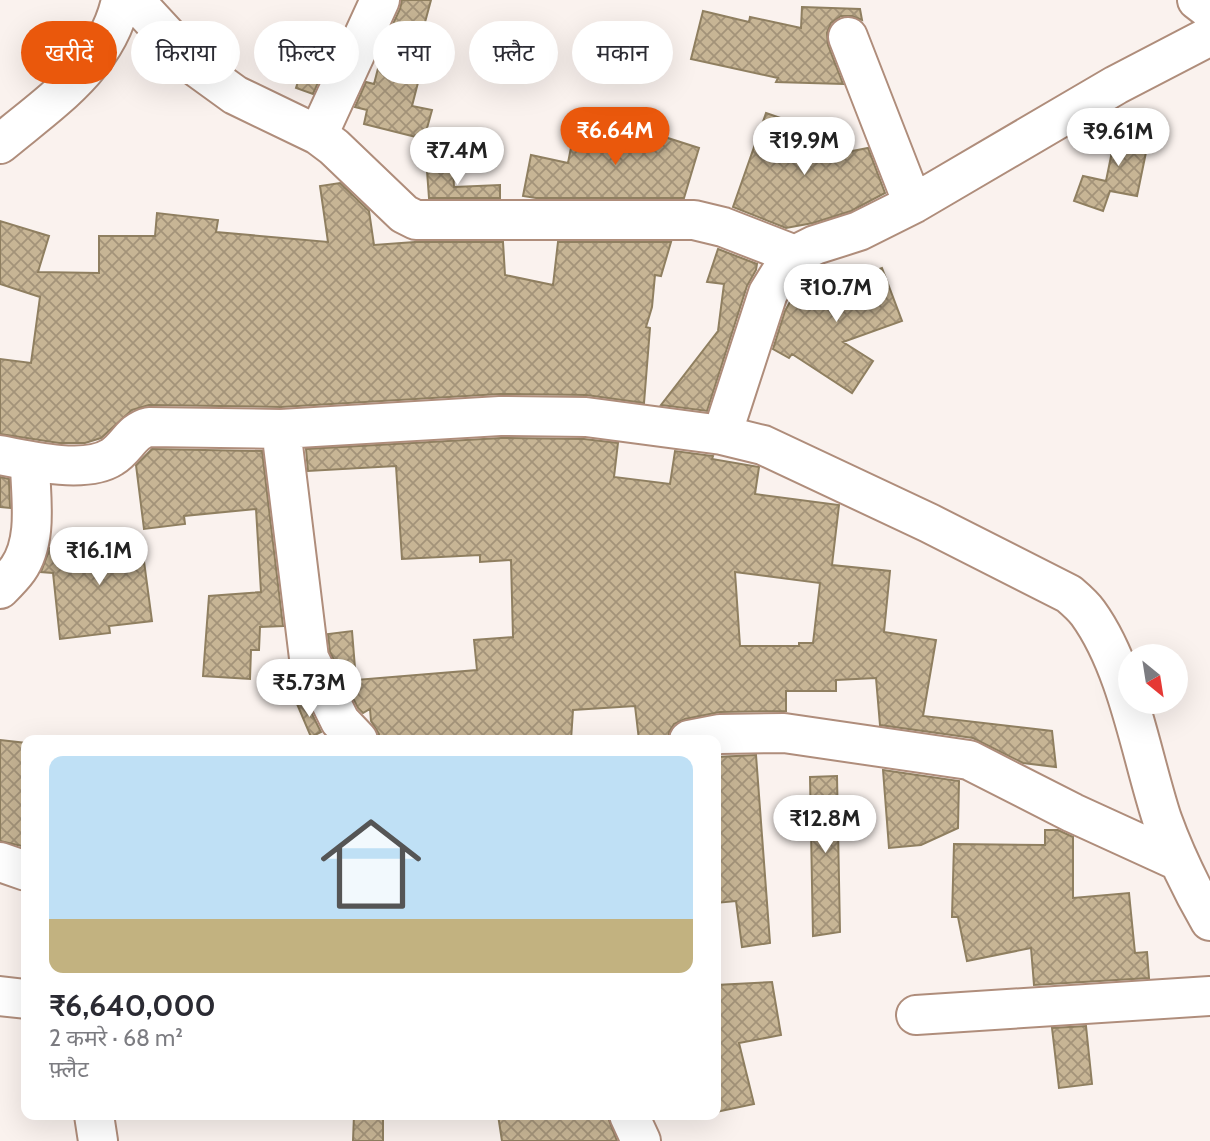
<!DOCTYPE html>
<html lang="hi">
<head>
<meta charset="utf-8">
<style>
  :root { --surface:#fff; --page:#f7f7f7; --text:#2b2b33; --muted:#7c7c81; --accent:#ea580c }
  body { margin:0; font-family:Cabin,"Noto Sans Devanagari",sans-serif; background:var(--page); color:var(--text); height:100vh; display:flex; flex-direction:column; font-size:26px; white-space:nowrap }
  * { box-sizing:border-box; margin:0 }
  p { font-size:23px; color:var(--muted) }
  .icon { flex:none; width:38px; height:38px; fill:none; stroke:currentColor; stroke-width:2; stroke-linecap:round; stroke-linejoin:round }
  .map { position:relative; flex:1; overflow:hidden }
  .sheet { position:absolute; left:21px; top:735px; width:700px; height:385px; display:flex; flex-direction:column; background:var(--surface); border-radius:14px; box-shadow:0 7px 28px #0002 }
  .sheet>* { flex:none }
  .guide { position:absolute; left:21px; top:21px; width:700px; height:63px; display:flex; gap:14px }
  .needle { width:46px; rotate:150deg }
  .fabs { position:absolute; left:1118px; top:644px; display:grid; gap:14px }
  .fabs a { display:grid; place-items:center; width:70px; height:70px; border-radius:50%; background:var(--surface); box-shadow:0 7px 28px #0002; font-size:35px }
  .price { position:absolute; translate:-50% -60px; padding:0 16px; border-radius:24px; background:#fff; color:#222; font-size:23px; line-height:46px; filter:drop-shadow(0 2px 4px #0008) }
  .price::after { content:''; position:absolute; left:50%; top:42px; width:21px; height:16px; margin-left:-10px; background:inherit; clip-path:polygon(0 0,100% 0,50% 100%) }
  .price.active { background:var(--accent); color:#fff }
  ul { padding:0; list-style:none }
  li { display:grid; align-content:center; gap:14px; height:371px; padding:0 28px }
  li span { display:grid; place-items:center; height:217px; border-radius:14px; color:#555 }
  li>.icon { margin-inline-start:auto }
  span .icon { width:126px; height:126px; fill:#fffc; stroke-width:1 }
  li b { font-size:30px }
  .chip { padding:0 24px; border-radius:32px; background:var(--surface); box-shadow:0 7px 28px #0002; font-size:24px; line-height:63px }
  .chip.active { background:var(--accent); color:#fff }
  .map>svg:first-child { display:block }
  .building { fill:url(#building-cross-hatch); stroke:#8f7f60; stroke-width:2; fill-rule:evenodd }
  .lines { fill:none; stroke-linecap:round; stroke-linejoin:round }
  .minor-casing { stroke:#af8d7b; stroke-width:42 }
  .minor { stroke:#fff; stroke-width:38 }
</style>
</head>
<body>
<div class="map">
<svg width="1210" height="1141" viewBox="0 0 1210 1141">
  <defs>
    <pattern id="building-cross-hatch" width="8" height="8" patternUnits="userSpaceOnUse" patternTransform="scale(1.75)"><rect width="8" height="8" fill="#c7b595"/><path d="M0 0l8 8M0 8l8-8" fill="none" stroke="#a39379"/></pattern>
  </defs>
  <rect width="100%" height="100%" fill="#faf2ee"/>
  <!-- building -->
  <path class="building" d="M402 0H431L424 26 432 28 412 106 432 110 424 139 364 124 367 110 355 107 366 82 374 84 385 41 400 9Z
    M802 7 860 9 862 20 852 16H841L831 23 827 33 828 45 843 84 776 82 778 78 691 59 703 11 749 22 750 17 801 28Z
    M304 63 324 69 313 94 296 88Z
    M766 113 830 135 822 157 868 148 885 193 851 211 813 223 786 228 733 207Z
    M1118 122 1151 128 1137 196 1110 191 1103 211 1074 201 1083 176 1106 181Z
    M621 123 699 148 684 198H536L523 196 531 155 568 163 575 127 618 135Z
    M453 168 454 187 500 185V198H429L427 171Z
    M340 183 369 211 374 245 415 242H503L505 275 553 285 558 242H671L661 276 655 275 652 307 646 327 650 328 644 403 586 395 500 394 281 407 149 405 132 410 101 438 85 443H59L0 434V359L31 363 40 297 0 284V221L49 236 38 272 99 273V236H155L157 213 218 220 216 232 328 242 320 186Z
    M718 249 757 264 756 270 747 286 707 411 661 405 718 331 724 284 707 282Z
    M882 268 902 321 843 342 873 361 852 393 792 354 789 358 773 349 785 311 801 282 809 273 811 271 836 284Z
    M501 438 584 439 618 443 614 477 670 484 675 451 713 456 712 459 759 467 755 494 839 505 832 565 890 571 884 632 936 640 923 716 1052 731 1056 767 1023 763 973 738 880 725 876 678 836 680V691H786V711L720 712 685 719 674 724 669 732 668 740H639L635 706 573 710 571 740H379V734L371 721 370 709 363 713 358 708 330 652 328 634 352 631 356 680 477 670 474 640 513 637 511 560 480 562V555L402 559 396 466 308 471 306 449ZM735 572 820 583 813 643H799V646H740Z
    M152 449 262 451 283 626 260 627 259 650H251L250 679 203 676 209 596 261 592 256 509 184 516 185 524 144 529 136 465Z
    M0 477 9 479 10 508 0 507Z
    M141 539 152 621 109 626 110 633 60 639 53 573 41 572 50 548Z
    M305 700 321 732 311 737 297 704Z
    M0 740 26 743V847L0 841Z
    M756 755 770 943 742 947 736 901 716 903V757Z
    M883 770 959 781 958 828 921 845 889 848Z
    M837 776 840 932 813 936 810 777Z
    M1045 830H1058L1073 837V898L1129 893 1135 953 1147 952 1149 978 1034 985 1031 948 967 961 958 917H952L954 844 1045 845Z
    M772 982 781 1035 739 1043 754 1104 716 1112V985Z
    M1086 1026 1092 1084 1059 1088 1052 1028Z
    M354 1115H383V1141H353Z
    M498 1115H607L617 1141H502Z"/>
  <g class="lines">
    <defs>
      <path id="minor" d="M134 0 195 66 235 95 318 135 334 147 404 214 416 220H694L723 227 795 255
        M1197 0 1210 10
        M848 37 913 204
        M318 135 380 0
        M0 144C49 103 107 66 121 0
        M281 429 309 658 340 721 358 740
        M722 435 768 293 783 269 795 255 815 245 859 231 913 204 1116 85 1210 36
        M0 455C29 461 86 474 112 457 127 448 131 431 149 427L281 429 500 416 586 417 722 435 763 445 929 523 1069 594C1076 600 1083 606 1088 613 1128 668 1141 755 1162 819 1175 855 1191 888 1210 921
        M0 589C6 583 13 576 18 569 39 539 30 495 30 461
        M689 740 720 734 784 733 969 760 1073 813 1178 861
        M0 862 26 871
        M0 996 26 999
        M916 1015 1210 996
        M94 1115 98 1141
        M629 1115 641 1141"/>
    </defs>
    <!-- minor casing -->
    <use href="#minor" class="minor-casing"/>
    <!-- minor -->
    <use href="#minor" class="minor"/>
  </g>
</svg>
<div class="fabs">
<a><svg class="needle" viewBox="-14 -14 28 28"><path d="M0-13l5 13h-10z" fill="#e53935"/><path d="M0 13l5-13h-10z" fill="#7c7c81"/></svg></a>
</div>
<b class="price active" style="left:615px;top:167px">₹6.64M</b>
<b class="price" style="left:1118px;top:168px">₹9.61M</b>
<b class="price" style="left:804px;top:177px">₹19.9M</b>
<b class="price" style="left:457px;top:187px">₹7.4M</b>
<b class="price" style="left:836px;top:324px">₹10.7M</b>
<b class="price" style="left:99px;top:587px">₹16.1M</b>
<b class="price" style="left:309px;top:719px">₹5.73M</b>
<b class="price" style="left:825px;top:855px">₹12.8M</b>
<div class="guide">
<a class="chip active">खरीदें</a>
<a class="chip">किराया</a>
<a class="chip">फ़िल्टर</a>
<a class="chip">नया</a>
<a class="chip">फ़्लैट</a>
<a class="chip">मकान</a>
</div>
<section class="sheet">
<ul>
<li><span style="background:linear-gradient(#bfe0f5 75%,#c2b280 0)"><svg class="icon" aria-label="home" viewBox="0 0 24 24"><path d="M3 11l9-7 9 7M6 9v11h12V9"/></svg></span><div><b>₹6,640,000</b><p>2 कमरे · 68 m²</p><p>फ़्लैट</p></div></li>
</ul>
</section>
</div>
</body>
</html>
